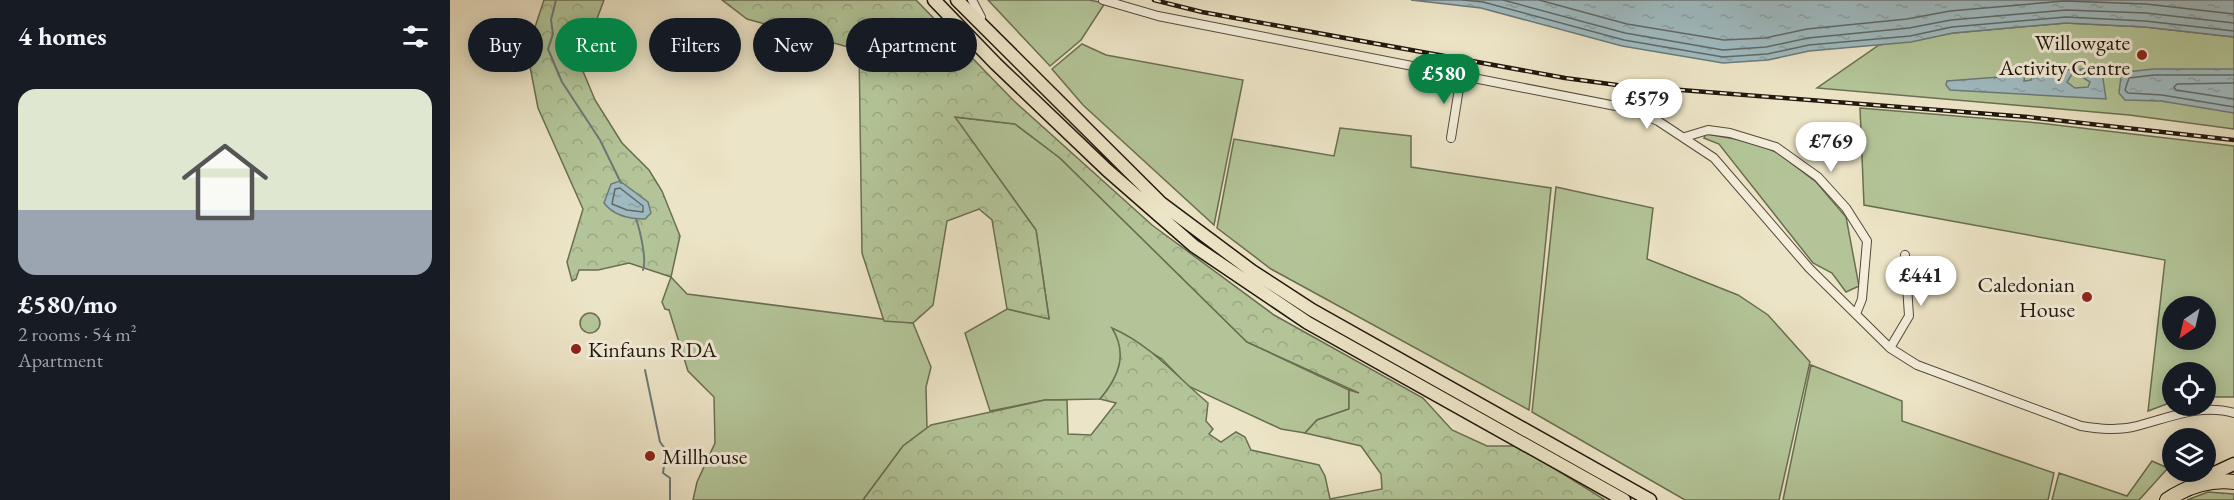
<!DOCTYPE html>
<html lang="en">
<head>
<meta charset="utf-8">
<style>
  :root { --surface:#171b24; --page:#20242c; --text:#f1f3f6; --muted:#9ea1a6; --line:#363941; --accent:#0b8043 }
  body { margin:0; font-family:"EB Garamond",serif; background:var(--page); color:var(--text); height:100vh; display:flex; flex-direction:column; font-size:22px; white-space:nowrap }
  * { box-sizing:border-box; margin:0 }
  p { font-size:20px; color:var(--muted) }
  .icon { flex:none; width:33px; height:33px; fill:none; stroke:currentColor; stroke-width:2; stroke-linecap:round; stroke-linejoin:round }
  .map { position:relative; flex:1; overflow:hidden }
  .details { display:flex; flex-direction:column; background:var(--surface); width:450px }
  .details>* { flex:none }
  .banner { position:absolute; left:18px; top:18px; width:570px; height:54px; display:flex; gap:12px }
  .needle { width:39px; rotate:214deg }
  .buttons { position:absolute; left:1712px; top:296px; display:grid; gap:12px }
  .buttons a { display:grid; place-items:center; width:54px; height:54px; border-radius:50%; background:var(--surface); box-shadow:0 3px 15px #0003; font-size:30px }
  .price { position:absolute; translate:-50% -51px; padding:0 14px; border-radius:21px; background:#fff; color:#222; font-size:20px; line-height:39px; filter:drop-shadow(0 2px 3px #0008) }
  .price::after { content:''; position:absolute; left:50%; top:36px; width:18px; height:14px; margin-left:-9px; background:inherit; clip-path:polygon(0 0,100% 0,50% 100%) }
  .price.active { background:var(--accent); color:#fff }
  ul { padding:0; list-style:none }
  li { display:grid; align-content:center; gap:12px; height:318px; padding:0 18px }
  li+li { border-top:2px solid var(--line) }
  li span { display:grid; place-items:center; height:186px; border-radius:18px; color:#555 }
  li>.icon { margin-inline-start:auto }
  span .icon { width:108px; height:108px; fill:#fffc; stroke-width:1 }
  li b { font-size:26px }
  h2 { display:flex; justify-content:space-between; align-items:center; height:72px; padding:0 18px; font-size:26px }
  .chip { padding:0 21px; border-radius:27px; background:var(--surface); box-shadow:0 3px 15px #0003; font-size:21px; line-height:54px }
  .chip.active { background:var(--accent); color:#fff }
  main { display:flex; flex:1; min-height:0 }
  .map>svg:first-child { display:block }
  .grass { fill:#b3c598; stroke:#6a6e52; stroke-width:1.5; fill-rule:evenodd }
  .forest { fill:url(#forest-crowns); stroke:#6a6e52; stroke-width:1.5 }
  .water { fill:url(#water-ripples); stroke:#6d7979; stroke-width:1.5 }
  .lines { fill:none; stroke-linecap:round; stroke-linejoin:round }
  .shore { stroke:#606967; stroke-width:1.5 }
  .stream { stroke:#6d7979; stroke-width:2 }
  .minor-casing { stroke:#544a3b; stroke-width:10 }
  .trunk-casing { stroke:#21170d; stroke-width:15 }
  .motorway-casing { stroke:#21170d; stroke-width:16 }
  .minor { stroke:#f3edda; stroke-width:8 }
  .trunk { stroke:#ece4c6; stroke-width:12 }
  .motorway { stroke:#ece4c6; stroke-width:14 }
  .rail-casing { stroke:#21170d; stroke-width:4.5 }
  .rail { stroke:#f3edda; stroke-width:2; stroke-dasharray:7; stroke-linecap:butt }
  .poi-dot { fill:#8f2418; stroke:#f3edda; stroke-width:2 }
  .labels { text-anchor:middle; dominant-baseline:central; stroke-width:6; stroke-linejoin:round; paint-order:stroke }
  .poi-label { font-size:22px; fill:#21170d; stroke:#f3edda; text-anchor:end }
</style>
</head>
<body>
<main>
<section class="details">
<h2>4 homes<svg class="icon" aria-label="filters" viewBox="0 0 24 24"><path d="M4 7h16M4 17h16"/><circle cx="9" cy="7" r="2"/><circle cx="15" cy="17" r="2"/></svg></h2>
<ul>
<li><span style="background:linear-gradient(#dfe7d0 65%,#9aa5b1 0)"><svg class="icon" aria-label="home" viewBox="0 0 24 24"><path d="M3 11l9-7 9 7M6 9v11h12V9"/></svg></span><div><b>£580/mo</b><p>2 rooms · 54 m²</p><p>Apartment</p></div></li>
</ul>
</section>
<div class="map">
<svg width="1784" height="500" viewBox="0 0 1784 500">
  <defs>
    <pattern id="forest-crowns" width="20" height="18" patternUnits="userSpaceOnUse" patternTransform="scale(1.5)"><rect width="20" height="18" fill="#b3c598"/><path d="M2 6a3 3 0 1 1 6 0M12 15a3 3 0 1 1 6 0" fill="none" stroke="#9aa882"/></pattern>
    <pattern id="water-ripples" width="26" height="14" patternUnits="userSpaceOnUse" patternTransform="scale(1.5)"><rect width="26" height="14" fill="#9fbbc1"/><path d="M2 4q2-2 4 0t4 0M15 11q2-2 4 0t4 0" fill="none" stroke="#89a0a5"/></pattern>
  </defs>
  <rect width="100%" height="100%" fill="#ece4c6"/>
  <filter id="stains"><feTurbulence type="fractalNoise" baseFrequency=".00333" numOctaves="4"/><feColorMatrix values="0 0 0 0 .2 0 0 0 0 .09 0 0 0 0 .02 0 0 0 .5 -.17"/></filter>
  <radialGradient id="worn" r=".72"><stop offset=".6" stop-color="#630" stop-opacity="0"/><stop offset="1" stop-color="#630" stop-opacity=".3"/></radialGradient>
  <!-- grass -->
  <path class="grass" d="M538 0H639L655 3 631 40 600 66Z
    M1616 23 1695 27 1784 37V129L1679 115 1367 88 1429 45 1503 33Z
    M632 44 656 55 793 80 764 225 633 105 602 69Z
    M1410 108 1589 123 1784 146V397H1755V372H1722V402L1698 411 1715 260 1414 205ZM1722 306H1755V339H1722Z
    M504 117 565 124 610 158 797 342 899 390V409L867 420 855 433 831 429 738 386 712 359 663 329C679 354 668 378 650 399L595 400 540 411 515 333 557 309 599 318 586 230Z
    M890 128 961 136V167L1101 188 1079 410 821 269 767 228 784 139 884 156Z
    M1256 134 1303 142 1328 153 1366 182 1396 217 1409 286 1396 292 1382 273 1363 263 1269 144 1254 138Z
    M1106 187 1203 208 1197 259 1288 295 1318 315 1360 362 1329 500H1235L1082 412Z
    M221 277 237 294 463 323 481 367 476 387 477 428 453 446 413 500H243L247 482 265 443 264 397 238 371 219 310 215 309 212 302Z
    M130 323a10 10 0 1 1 20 0a10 10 0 1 1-20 0Z
    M1361 365 1452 401V421L1604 473 1598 500H1333Z
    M1702 461 1718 468 1689 500H1602L1609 473 1677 496Z"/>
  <!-- forest -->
  <path class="forest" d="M94 0H154L130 64 145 100 172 143 199 170 212 191 230 236 221 277 179 263 148 270H129L126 279 122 281 117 262 133 209 88 108 77 51Z
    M272 0H466L564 101 702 225 824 315 973 398 1002 430 1037 446H1068L1155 500H413L453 446 481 425 595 400H617L618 434 641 435 666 403 650 399C669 377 678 354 662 328 701 345 726 376 758 403L756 421 763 429 759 434 771 442 786 432 795 437 801 450 869 465 875 476 880 499 932 489 931 474 911 446 855 433 867 420 899 409V390L909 393 797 342 610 158 565 124 505 117 586 230 599 319 557 309 542 220 529 209 497 221 483 305 463 323 434 321 412 253 409 50 297 19Z
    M1758 492 1784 494V500H1737Z"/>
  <!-- water -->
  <path class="water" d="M961 0H1784V37L1695 27 1616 23 1503 33 1461 42 1359 51 1318 60 1273 63 1172 46 1031 8Z
    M1625 69 1617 82 1625 88 1638 87 1640 82 1632 77 1630 69H1649L1652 72 1656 99 1500 90 1496 85 1497 81 1575 75 1574 81 1581 80 1582 74Z
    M1704 69H1784V113L1711 101 1675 100 1669 93 1671 76 1676 72Z
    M170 181 198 202 201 213 195 219C180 219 163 215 154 203L161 184Z"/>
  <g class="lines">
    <!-- shore -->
    <path class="shore" d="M1013 0 1033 2 1174 40 1273 57 1317 54 1359 45 1460 36 1502 27 1616 17 1695 21 1784 31
      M1053 0 1175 33 1273 50 1316 47 1358 38 1459 28 1501 20 1616 10 1696 13 1784 23
      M1089 0 1177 24 1274 40 1315 38 1357 29 1457 19 1500 11 1615 1 1696 4 1784 14
      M1784 75H1704L1679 78 1675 90 1678 93 1712 95 1784 107
      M1784 83 1727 84 1724 87 1726 90 1784 99
      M170 188 193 206V212L177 210 162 204 165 189Z"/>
    <!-- stream -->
    <path class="stream" d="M106 0 101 20 103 34 98 49 112 82 150 140 171 183
      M186 219C190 230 197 260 193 270
      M195 370 210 442 216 450 213 473 220 478V500"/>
    <defs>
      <path id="minor" d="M522 0 531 17
        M653 0 708 16 1181 109 1208 121 1264 158 1359 268 1440 348 1467 365 1631 426C1650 429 1668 431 1687 426 1718 418 1751 403 1784 413
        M1235 137 1258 130 1280 133 1326 147 1368 177 1396 208 1417 241 1412 299 1406 314
        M1001 138 1011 76
        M1440 348 1459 316 1455 255"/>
      <path id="trunk" d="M484 0 546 64 657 170 744 246 858 323 1174 500
        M507 0 711 203 802 271 862 310 1200 500
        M1745 482 1784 464"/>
      <path id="motorway" d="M1717 500C1738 486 1759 479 1784 482"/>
    </defs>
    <!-- minor casing -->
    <use href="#minor" class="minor-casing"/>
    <!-- trunk casing -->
    <use href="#trunk" class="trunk-casing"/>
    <!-- motorway casing -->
    <use href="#motorway" class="motorway-casing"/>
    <!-- minor -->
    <use href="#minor" class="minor"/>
    <!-- trunk -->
    <use href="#trunk" class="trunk"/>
    <!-- motorway -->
    <use href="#motorway" class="motorway"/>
    <defs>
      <path id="rail" d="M704 0 752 12 1115 78 1167 85 1578 117 1784 140"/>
    </defs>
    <!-- rail casing -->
    <use href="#rail" class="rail-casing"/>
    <!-- rail -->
    <use href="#rail" class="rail"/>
  </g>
  <!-- markers -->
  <g class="poi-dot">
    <circle cx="1692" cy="55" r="6"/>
    <circle cx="1637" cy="297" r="6"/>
    <circle cx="126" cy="349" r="6"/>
    <circle cx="200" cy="456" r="6"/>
  </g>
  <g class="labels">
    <!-- poi labels -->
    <g class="poi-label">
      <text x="1680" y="42">Willowgate<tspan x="1680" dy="25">Activity Centre</tspan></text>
      <text x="1625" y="284">Caledonian<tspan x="1625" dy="25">House</tspan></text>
      <text x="138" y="349" text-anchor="start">Kinfauns RDA</text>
      <text x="212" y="456" text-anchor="start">Millhouse</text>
    </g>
  </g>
  <rect width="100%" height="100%" filter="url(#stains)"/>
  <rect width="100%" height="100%" fill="url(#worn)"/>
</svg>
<div class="buttons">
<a><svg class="needle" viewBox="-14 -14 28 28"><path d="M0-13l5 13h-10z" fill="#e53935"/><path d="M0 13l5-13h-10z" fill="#9ea1a6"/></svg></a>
<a><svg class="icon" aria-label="locate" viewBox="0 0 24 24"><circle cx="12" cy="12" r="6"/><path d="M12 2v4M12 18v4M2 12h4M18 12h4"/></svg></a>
<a><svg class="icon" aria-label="layers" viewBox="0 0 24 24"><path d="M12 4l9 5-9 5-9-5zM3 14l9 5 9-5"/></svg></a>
</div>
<b class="price active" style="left:994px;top:105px">£580</b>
<b class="price" style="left:1197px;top:130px">£579</b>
<b class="price" style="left:1381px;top:173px">£769</b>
<b class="price" style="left:1471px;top:307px">£441</b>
<div class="banner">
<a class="chip">Buy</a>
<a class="chip active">Rent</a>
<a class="chip">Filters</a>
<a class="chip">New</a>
<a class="chip">Apartment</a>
</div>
</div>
</main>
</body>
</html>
